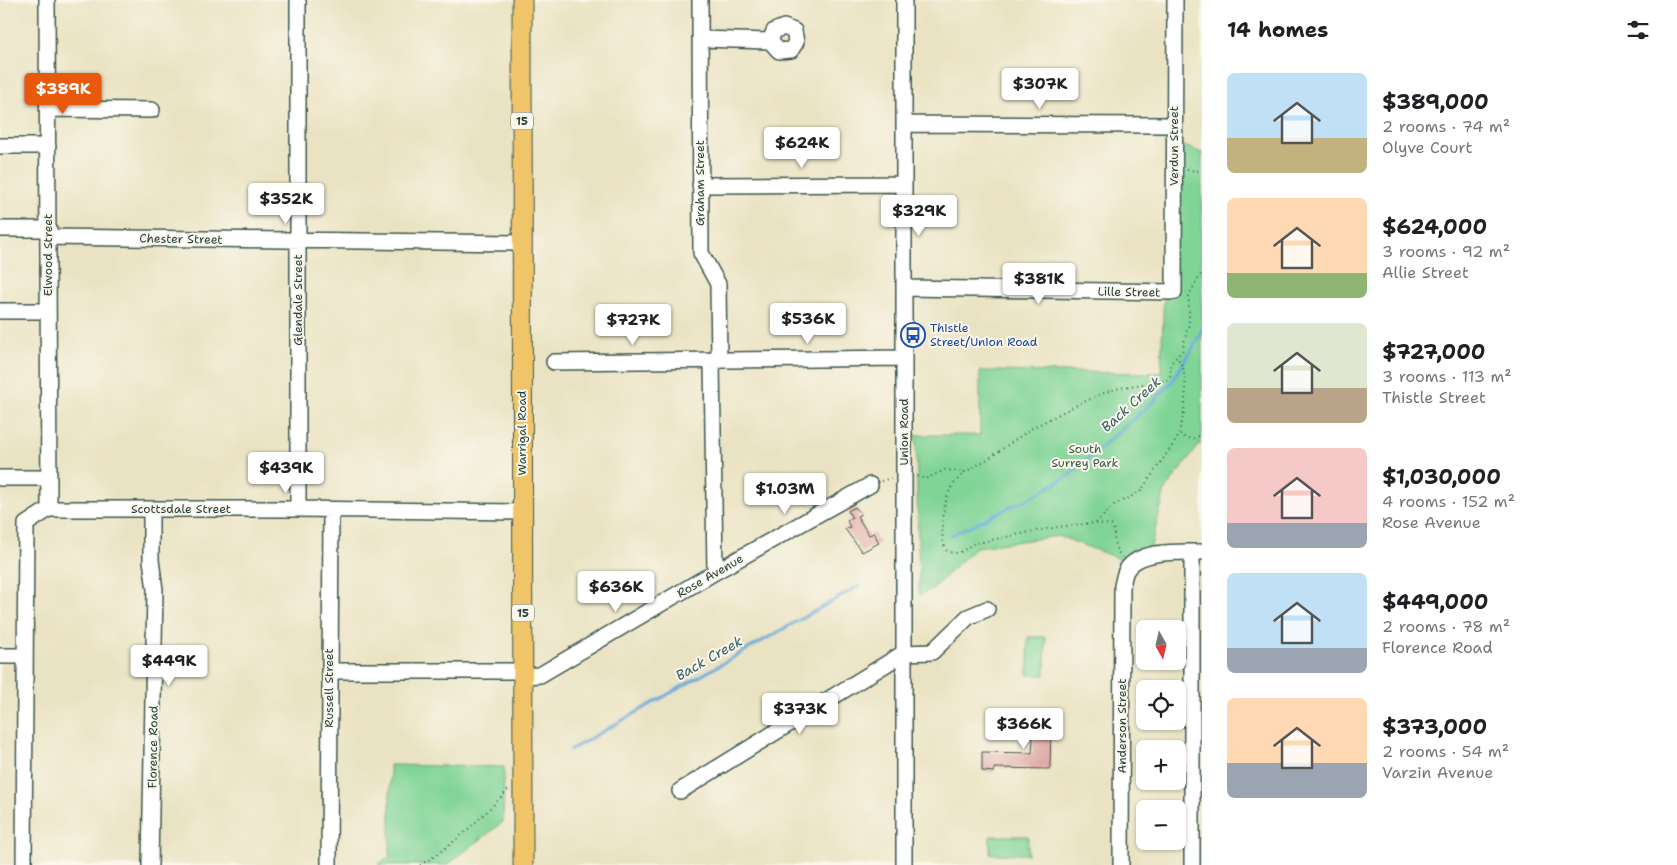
<!DOCTYPE html>
<html lang="en">
<head>
<meta charset="utf-8">
<style>
  :root { --surface:#fff; --page:#f2f2f2; --text:#202124; --muted:#757577; --accent:#ea580c }
  body { margin:0; font-family:"Shantell Sans",sans-serif; background:var(--page); color:var(--text); height:100vh; display:flex; flex-direction:column; font-size:19px; white-space:nowrap }
  * { box-sizing:border-box; margin:0 }
  p { font-size:16px; color:var(--muted) }
  .icon { flex:none; width:28px; height:28px; fill:none; stroke:currentColor; stroke-width:2; stroke-linecap:round; stroke-linejoin:round }
  .map { position:relative; flex:1; overflow:hidden }
  .drawer { display:flex; flex-direction:column; background:var(--surface); width:475px }
  .drawer>* { flex:none }
  .needle { width:32px; rotate:172deg }
  .fabs { position:absolute; left:1136px; top:620px; display:grid; gap:10px }
  .fabs a { display:grid; place-items:center; width:50px; height:50px; border-radius:8px; background:var(--surface); box-shadow:0 1px 4px #0004; font-size:25px }
  .price { position:absolute; translate:-50% -42px; padding:0 11px; border-radius:5px; background:#fff; color:#222; font-size:16px; line-height:32px; filter:drop-shadow(0 1px 2px #0008) }
  .price::after { content:''; position:absolute; left:50%; top:30px; width:15px; height:11px; margin-left:-8px; background:inherit; clip-path:polygon(0 0,100% 0,50% 100%) }
  .price.selected { background:var(--accent); color:#fff }
  ul { padding:0; list-style:none }
  li { display:flex; align-items:center; gap:15px; height:125px; padding:0 25px }
  li span { display:grid; place-items:center; flex:none; width:140px; height:100px; border-radius:8px; color:#555 }
  li>.icon { margin-inline-start:auto }
  span .icon { width:60px; height:60px; fill:#fffc; stroke-width:1 }
  li b { font-size:21px }
  h2 { display:flex; justify-content:space-between; align-items:center; height:60px; padding:0 25px; font-size:21px }
  main { display:flex; flex:1; min-height:0 }
  .map>svg:first-child { display:block }
  .green { fill:#80d496; stroke:#508865 }
  .lines { fill:none; stroke-linecap:round; stroke-linejoin:round }
  .stream { stroke:#67aadc; stroke-width:3 }
  .building { fill:#dda29f }
  .minor-casing { stroke:#3d5649; stroke-width:18 }
  .major-casing { stroke:#3d5649; stroke-width:21 }
  .path { stroke:#3d5649; stroke-width:2; stroke-dasharray:1 4; stroke-linecap:butt }
  .minor { stroke:#fff; stroke-width:15 }
  .major { stroke:#f0c469; stroke-width:19 }
  .labels { text-anchor:middle; dominant-baseline:central; stroke-width:4; stroke-linejoin:round; paint-order:stroke }
  .shield { fill:#fbf7ec; stroke:#61756b; stroke-width:1 }
  .shield-label { font-size:11px; font-weight:bold; fill:#1f3d34 }
  .street-label { font-size:12px; fill:#1f3d34; stroke:#fbf7ec }
  .transit-label { font-size:12px; fill:#164399; stroke:#fbf7ec; text-anchor:start }
  .park-label { font-size:12px; fill:#325b48; stroke:#fbf7ec }
  .water-label { font-size:14px; font-style:italic; fill:#355e66; stroke:#fbf7ec }
</style>
</head>
<body>
<main>
<div class="map">
<svg width="1202" height="865" viewBox="0 0 1202 865">
  <rect width="100%" height="100%" fill="#fbf7ec"/>
  <filter id="ink" filterUnits="userSpaceOnUse"><feTurbulence type="fractalNoise" baseFrequency=".02" numOctaves="2"/><feDisplacementMap in="SourceGraphic" scale="10" xChannelSelector="R" yChannelSelector="G"/><feConvolveMatrix kernelMatrix="1 2 1 2 8 2 1 2 1" color-interpolation-filters="sRGB"/></filter>
  <filter id="wash" filterUnits="userSpaceOnUse"><feTurbulence type="fractalNoise" baseFrequency=".0096" numOctaves="4" result="noise"/><feDisplacementMap in="SourceGraphic" scale="20" xChannelSelector="R" yChannelSelector="G"/><feGaussianBlur stdDeviation="1.12" result="paint"/><feColorMatrix in="noise" values="0 0 0 0 0 0 0 0 0 0 0 0 0 0 0 0 0 1.4 0 .05"/><feComposite in="paint" operator="in"/></filter>
  <g filter="url(#wash)">
    <rect width="100%" height="100%" fill="#eae3c3"/>
    <!-- green -->
    <path class="green" d="M1182 145 1202 153V434L1200 444 1165 490 1151 546 1120 559 1059 536 976 547 932 589 919 595 916 435H980V371L1161 373 1168 175Z
      M1028 637H1046L1045 675H1028Z
      M390 765 504 767 503 822 447 865H378L390 856Z
      M990 836H1028V854H990Z"/>
    <g class="lines">
      <!-- stream -->
      <path class="stream" d="M951 535 1038 494 1068 476 1155 400 1170 384 1190 353 1202 330
        M570 750 859 586"/>
    </g>
    <g id="blocks">
      <!-- building -->
      <path class="building" d="M855 507 861 514 857 516 869 535 874 533 879 543 862 552 845 529 850 527 847 521 852 518 848 511Z
        M1021 718H1029V720H1051L1050 769 994 768V772L982 771V752L1032 753 1033 738 1031 737V729H1020Z"/>
    </g>
  </g>
  <g filter="url(#ink)">
    <use href="#blocks" fill-opacity="0" stroke="#3d5649" stroke-width="1"/>
    <g class="lines">
      <defs>
        <path id="minor" d="M47 0 49 509
          M298 0V509
          M700 0 701 253 718 284 719 361
          M700 39 770 41 779 51 791 50 796 42 794 31 784 27 774 31 770 41
          M48 109 152 110
          M905 124 1174 125
          M0 146H48
          M700 185 904 184
          M0 229H49
          M49 237 522 243
          M904 288 1174 292 1175 0
          M0 311H48
          M712 361 715 572
          M554 362 904 358
          M0 478H48
          M49 509H298L522 512
          M1192 552V865
          M0 656H25
          M329 671H523
          M523 676 540 675 715 572 870 485
          M680 791 904 653 932 652 968 617 987 609
          M24 865 26 524 49 509
          M150 865 155 590 151 560V509
          M329 865 331 510
          M904 865V0
          M1121 865 1122 586C1123 582 1124 575 1126 571 1138 549 1181 552 1202 552"/>
        <path id="major" d="M522 0 523 865"/>
      </defs>
      <!-- minor casing -->
      <use href="#minor" class="minor-casing"/>
      <!-- major casing -->
      <use href="#major" class="major-casing"/>
      <!-- path -->
      <path class="path" d="M1187 170 1202 171
        M1180 434 1181 436 1192 439 1202 435
        M965 472C960 477 953 484 950 490 943 505 938 537 947 551 958 556 963 551 972 544 999 539 1091 516 1113 526 1116 539 1111 546 1122 557
        M917 476 925 479 945 470 965 472 988 459 1032 428 1075 406 1106 392 1124 387 1167 380 1170 376 1171 363 1183 350 1184 342 1189 324V295L1202 272
        M881 481 891 478
        M1096 523 1114 505 1140 492 1177 439 1184 413 1186 387 1183 367 1179 360 1178 356
        M420 865C453 846 482 817 508 790"/>
      <!-- minor -->
      <use href="#minor" class="minor"/>
      <!-- major -->
      <use href="#major" class="major"/>
    </g>
  </g>
  <!-- icons -->
  <defs>
    <symbol id="bus-ring" viewBox="-11 -11 22 22"><circle r="9.5" fill="#fbf7ec" stroke="#1a4fb4" stroke-width="1.5"/><path d="M-5-6H5V4H4V6H2V4H-2V6H-4V4H-5ZM-3.5-4V0h7V-4ZM-3.5 1.2v1.5H-2V1.2ZM2 1.2v1.5H3.5V1.2Z" fill="#1a4fb4"/></symbol>
  </defs>
  <g fill-rule="evenodd">
    <use href="#bus-ring" x="899" y="321" width="28" height="28"/>
  </g>
  <g class="labels">
    <!-- shield labels -->
    <g class="shield">
      <rect x="511" y="112.5" width="22" height="17" rx="4"/>
      <rect x="512" y="604.5" width="22" height="17" rx="4"/>
    </g>
    <g class="shield-label">
      <text x="522" y="121">15</text>
      <text x="523" y="613">15</text>
    </g>
    <!-- street labels -->
    <g class="street-label">
      <text transform="translate(1174 146) rotate(-90)">Verdun Street</text>
      <text transform="translate(700 183) rotate(-90)">Graham Street</text>
      <text transform="translate(181 239) rotate(1)">Chester Street</text>
      <text transform="translate(48 255) rotate(-90)">Elwood Street</text>
      <text transform="translate(1129 292) rotate(1)">Lille Street</text>
      <text transform="translate(298 300) rotate(-90)">Glendale Street</text>
      <text transform="translate(904 432) rotate(-90)">Union Road</text>
      <text transform="translate(522 433) rotate(-90)">Warrigal Road</text>
      <text x="181" y="509">Scottsdale Street</text>
      <text transform="translate(710 576) rotate(-30)">Rose Avenue</text>
      <text transform="translate(329 688) rotate(-90)">Russell Street</text>
      <text transform="translate(1122 726) rotate(-90)">Anderson Street</text>
      <text transform="translate(153 747) rotate(-89)">Florence Road</text>
    </g>
    <!-- transit labels -->
    <g class="transit-label">
      <text x="930" y="328">Thistle<tspan x="930" dy="14">Street/Union Road</tspan></text>
    </g>
    <!-- park labels -->
    <g class="park-label">
      <text x="1085" y="449">South<tspan x="1085" dy="14">Surrey Park</tspan></text>
    </g>
    <!-- water labels -->
    <g class="water-label">
      <text transform="translate(1131 404) rotate(-42)">Back Creek</text>
      <text transform="translate(709 658) rotate(-30)">Back Creek</text>
    </g>
  </g>
</svg>
<div class="fabs">
<a><svg class="needle" viewBox="-14 -14 28 28"><path d="M0-13l5 13h-10z" fill="#e53935"/><path d="M0 13l5-13h-10z" fill="#757577"/></svg></a>
<a><svg class="icon" aria-label="locate" viewBox="0 0 24 24"><circle cx="12" cy="12" r="6"/><path d="M12 2v4M12 18v4M2 12h4M18 12h4"/></svg></a>
<a>+</a>
<a>−</a>
</div>
<b class="price" style="left:1040px;top:110px">$307K</b>
<b class="price selected" style="left:63px;top:115px">$389K</b>
<b class="price" style="left:802px;top:169px">$624K</b>
<b class="price" style="left:286px;top:225px">$352K</b>
<b class="price" style="left:919px;top:237px">$329K</b>
<b class="price" style="left:1039px;top:305px">$381K</b>
<b class="price" style="left:808px;top:345px">$536K</b>
<b class="price" style="left:633px;top:346px">$727K</b>
<b class="price" style="left:286px;top:494px">$439K</b>
<b class="price" style="left:785px;top:515px">$1.03M</b>
<b class="price" style="left:616px;top:613px">$636K</b>
<b class="price" style="left:169px;top:687px">$449K</b>
<b class="price" style="left:800px;top:735px">$373K</b>
<b class="price" style="left:1024px;top:750px">$366K</b>
</div>
<section class="drawer">
<h2>14 homes<svg class="icon" aria-label="filters" viewBox="0 0 24 24"><path d="M4 7h16M4 17h16"/><circle cx="9" cy="7" r="2"/><circle cx="15" cy="17" r="2"/></svg></h2>
<ul>
<li><span style="background:linear-gradient(#bfe0f5 65%,#c2b280 0)"><svg class="icon" aria-label="home" viewBox="0 0 24 24"><path d="M3 11l9-7 9 7M6 9v11h12V9"/></svg></span><div><b>$389,000</b><p>2 rooms · 74 m²</p><p>Olyve Court</p></div></li>
<li><span style="background:linear-gradient(#ffd9b3 75%,#8fb573 0)"><svg class="icon" aria-label="home" viewBox="0 0 24 24"><path d="M3 11l9-7 9 7M6 9v11h12V9"/></svg></span><div><b>$624,000</b><p>3 rooms · 92 m²</p><p>Allie Street</p></div></li>
<li><span style="background:linear-gradient(#dfe7d0 65%,#b9a48a 0)"><svg class="icon" aria-label="home" viewBox="0 0 24 24"><path d="M3 11l9-7 9 7M6 9v11h12V9"/></svg></span><div><b>$727,000</b><p>3 rooms · 113 m²</p><p>Thistle Street</p></div></li>
<li><span style="background:linear-gradient(#f6c9c9 75%,#9aa5b1 0)"><svg class="icon" aria-label="home" viewBox="0 0 24 24"><path d="M3 11l9-7 9 7M6 9v11h12V9"/></svg></span><div><b>$1,030,000</b><p>4 rooms · 152 m²</p><p>Rose Avenue</p></div></li>
<li><span style="background:linear-gradient(#bfe0f5 75%,#9aa5b1 0)"><svg class="icon" aria-label="home" viewBox="0 0 24 24"><path d="M3 11l9-7 9 7M6 9v11h12V9"/></svg></span><div><b>$449,000</b><p>2 rooms · 78 m²</p><p>Florence Road</p></div></li>
<li><span style="background:linear-gradient(#ffd9b3 65%,#9aa5b1 0)"><svg class="icon" aria-label="home" viewBox="0 0 24 24"><path d="M3 11l9-7 9 7M6 9v11h12V9"/></svg></span><div><b>$373,000</b><p>2 rooms · 54 m²</p><p>Varzin Avenue</p></div></li>
</ul>
</section>
</main>
</body>
</html>
